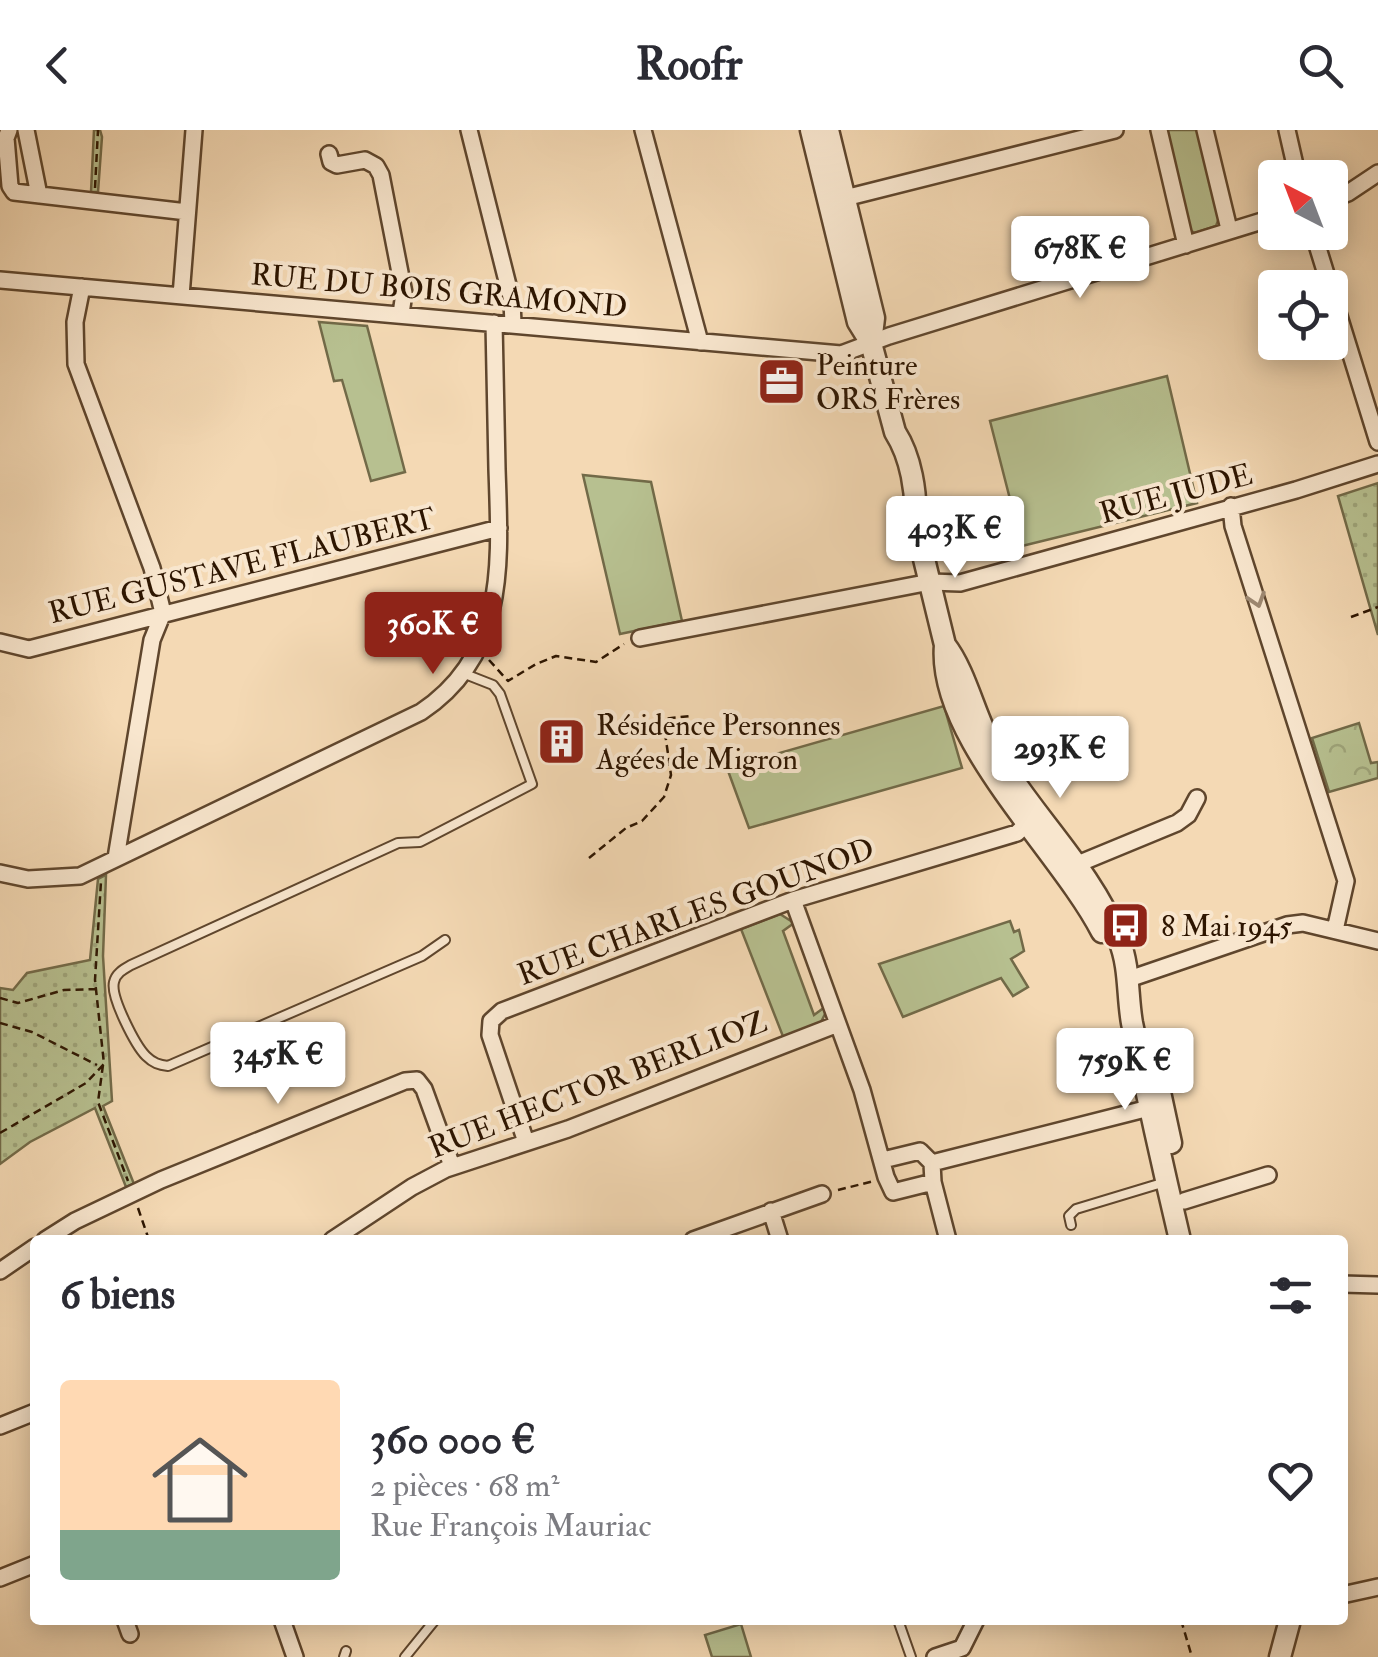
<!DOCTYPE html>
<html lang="fr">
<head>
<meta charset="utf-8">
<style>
  :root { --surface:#fff; --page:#f7f7f7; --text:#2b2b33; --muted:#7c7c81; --line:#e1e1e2; --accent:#8f2418 }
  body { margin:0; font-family:"IM FELL Double Pica",serif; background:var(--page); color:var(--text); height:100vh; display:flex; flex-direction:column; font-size:38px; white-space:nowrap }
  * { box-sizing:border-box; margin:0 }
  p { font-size:32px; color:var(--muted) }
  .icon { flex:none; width:55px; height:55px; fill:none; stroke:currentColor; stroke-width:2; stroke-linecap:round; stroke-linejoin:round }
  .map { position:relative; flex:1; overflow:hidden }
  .side { position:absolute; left:30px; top:1105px; width:1318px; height:390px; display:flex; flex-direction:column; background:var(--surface); border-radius:10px; box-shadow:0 5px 25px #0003 }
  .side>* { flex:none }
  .needle { width:65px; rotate:318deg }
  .fabs { position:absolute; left:1258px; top:30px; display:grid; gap:20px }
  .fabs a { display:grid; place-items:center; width:90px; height:90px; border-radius:10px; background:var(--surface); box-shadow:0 5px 25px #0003; font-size:50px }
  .price { position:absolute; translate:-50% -85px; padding:0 22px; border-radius:10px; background:#fff; color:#222; font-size:32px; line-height:65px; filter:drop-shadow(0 2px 5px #0008) }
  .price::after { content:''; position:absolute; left:50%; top:60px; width:30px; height:22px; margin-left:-15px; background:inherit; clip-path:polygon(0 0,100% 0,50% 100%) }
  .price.selected { background:var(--accent); color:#fff }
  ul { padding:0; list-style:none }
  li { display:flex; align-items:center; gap:30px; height:250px; padding:0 30px }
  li+li { border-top:2px solid var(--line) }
  li span { display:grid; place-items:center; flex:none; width:280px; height:200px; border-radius:10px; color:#555 }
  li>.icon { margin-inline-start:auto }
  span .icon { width:120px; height:120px; fill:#fffc; stroke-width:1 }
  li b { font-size:42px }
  h2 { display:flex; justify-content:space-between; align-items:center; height:120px; padding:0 30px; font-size:42px }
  header { display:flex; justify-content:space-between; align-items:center; height:130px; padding:0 30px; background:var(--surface); font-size:45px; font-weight:800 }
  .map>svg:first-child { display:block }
  .green { fill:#b7c090; stroke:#726a48; stroke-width:2.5 }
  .forest { fill:url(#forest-crowns); stroke:#726a48; stroke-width:2.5 }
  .park { fill:url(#park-dots); stroke:#726a48; stroke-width:2.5 }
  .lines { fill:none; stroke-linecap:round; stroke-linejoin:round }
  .service-casing { stroke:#5f462d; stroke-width:12 }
  .minor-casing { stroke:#5f462d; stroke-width:20 }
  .tertiary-casing { stroke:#5f462d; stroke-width:25 }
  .path { stroke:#2d1500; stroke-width:2.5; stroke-dasharray:8 5; stroke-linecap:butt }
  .service { stroke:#f8e6ce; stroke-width:8 }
  .minor { stroke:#f8e6ce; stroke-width:15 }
  .tertiary { stroke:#f8e6ce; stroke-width:20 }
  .oneway { stroke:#9d8871 }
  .labels { text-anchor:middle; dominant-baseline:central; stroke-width:8; stroke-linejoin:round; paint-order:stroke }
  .street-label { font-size:30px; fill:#2d1500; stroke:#f8e6ce }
  .poi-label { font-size:30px; fill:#2d1500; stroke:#f8e6ce; text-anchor:start }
</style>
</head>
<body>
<header><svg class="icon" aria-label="back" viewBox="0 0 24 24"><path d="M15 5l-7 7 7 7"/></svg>Roofr<svg class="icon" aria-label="search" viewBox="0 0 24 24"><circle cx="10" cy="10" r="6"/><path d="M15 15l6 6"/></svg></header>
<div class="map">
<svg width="1378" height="1527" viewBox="0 0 1378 1527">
  <defs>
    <pattern id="forest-crowns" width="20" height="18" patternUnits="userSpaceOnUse" patternTransform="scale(2.5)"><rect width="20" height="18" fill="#b7c090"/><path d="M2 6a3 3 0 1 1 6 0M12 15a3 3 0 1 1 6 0" fill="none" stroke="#9ea47a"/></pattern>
    <pattern id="park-dots" width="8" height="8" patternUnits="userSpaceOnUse" patternTransform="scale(2.5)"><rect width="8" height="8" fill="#b7c090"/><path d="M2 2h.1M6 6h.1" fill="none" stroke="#9ea47a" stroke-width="1.8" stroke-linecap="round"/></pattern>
  </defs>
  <rect width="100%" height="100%" fill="#f4d9b4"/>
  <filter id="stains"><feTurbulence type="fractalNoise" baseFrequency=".002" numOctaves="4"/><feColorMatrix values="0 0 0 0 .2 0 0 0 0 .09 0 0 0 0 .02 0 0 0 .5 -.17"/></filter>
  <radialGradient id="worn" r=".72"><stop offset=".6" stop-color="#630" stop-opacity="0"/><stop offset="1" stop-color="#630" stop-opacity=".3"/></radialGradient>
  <!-- green -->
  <path class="green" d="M94 0H100L102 7 98 62H91Z
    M1165 0H1198L1219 88 1216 96 1195 103 1188 99Z
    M319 192 367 196 405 342 371 351 342 250 334 251Z
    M1167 246 1197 373 1022 416 990 291Z
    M583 345 651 352 682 491 620 504Z
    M944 576 962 638 749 698 727 638Z
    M780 784 794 793 783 801 814 885 825 877 826 882 819 896 784 909 741 799Z
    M1010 791 1014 802 1019 800 1024 821 1011 829 1028 857 1013 866 1001 848 903 887 879 834Z
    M741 1494 751 1527H712L705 1505Z"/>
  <!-- forest -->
  <path class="forest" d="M1359 593 1371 633 1378 632V648L1329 662 1312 608Z"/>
  <!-- park -->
  <path class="park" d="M1378 353V505L1338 366Z
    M106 745 103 826 112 971 103 976 134 1054 126 1057 95 978 30 1012 0 1034V858L13 860 27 843 90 830 98 749Z"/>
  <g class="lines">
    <defs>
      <path id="service" d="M445 810 422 826 168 936C159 935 153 933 146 926 136 916 110 867 114 852 116 843 124 839 131 835L398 713 420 712 532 654 500 564 493 555 465 544
        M1071 1095 1069 1086 1076 1079 1162 1053
        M898 1490 911 1527
        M344 1527 346 1521
        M405 1527 435 1490"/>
      <path id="minor" d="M9 0 6 8 10 56 14 62 187 82
        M26 0 39 65
        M469 0 512 171 513 194
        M643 0 700 212
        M1159 0 1186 115
        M1205 0 1229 99
        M1287 0 1298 48
        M329 24 331 32 337 35 365 30 376 36 381 45 404 163 401 184
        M837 70 1115 0
        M1330 70 1348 63 1378 43
        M1313 102 1378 312
        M0 150 841 224 889 206 1275 87
        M82 157 75 192 76 234 152 438 163 483 152 510 116 728
        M181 166 194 0
        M1231 376 1233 396 1346 751 1335 800
        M640 508 930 452 960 453 1296 360 1378 334
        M0 512 29 519 499 398
        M1068 738 1177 693 1188 685 1197 668
        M0 743 28 749 80 746 421 582C508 524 500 432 497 339 496 291 495 242 494 193
        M793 770 862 960 886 1047 893 1062 933 1052
        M1129 849 1287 795 1303 793 1378 811
        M526 1012 490 905 491 891 502 881 793 770 1017 703 1035 686
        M883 1030 920 1021 932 1033
        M1184 1071 1268 1045
        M771 1081 780 1110
        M45 1110 75 1091 161 1050 405 951 417 950 424 959 452 1036
        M332 1110 412 1057 446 1039 568 999 838 894
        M693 1110 822 1064
        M948 1110 933 1052 932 1033 1149 978
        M0 1141 35 1117
        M1342 1154 1378 1155
        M0 1296 35 1282
        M0 1448 35 1434
        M1342 1465 1378 1457
        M125 1490 130 1504
        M282 1490 295 1527
        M935 1527 962 1518 976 1490"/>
      <path id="tertiary" d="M811 0 858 192 871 213 895 302C911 327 917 363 915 392L945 515C966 542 975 587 993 619 1031 685 1090 737 1119 810 1130 837 1127 865 1132 893 1147 966 1163 1038 1180 1110
        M828 0 874 188 871 213
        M945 515C937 608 1060 720 1102 802
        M1155 939 1171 1013
        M1280 1527 1290 1490"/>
    </defs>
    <!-- service casing -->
    <use href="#service" class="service-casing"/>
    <!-- minor casing -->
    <use href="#minor" class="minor-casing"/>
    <!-- tertiary casing -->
    <use href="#tertiary" class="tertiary-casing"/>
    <!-- path -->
    <path class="path" d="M95 58 98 0
      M1351 487 1378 477
      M489 530 508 551 536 534 556 526 596 532 624 514
      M589 728 626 698 642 691 664 667 671 645 663 589 690 586
      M0 868 18 873 64 860 96 859
      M0 893 32 902 97 935
      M103 935 98 972 128 1051
      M0 1003 86 953 104 934 95 850 101 751
      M838 1060 874 1051
      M138 1078 149 1110
      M1181 1490 1192 1527"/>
    <!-- service -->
    <use href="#service" class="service"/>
    <!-- minor -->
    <use href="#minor" class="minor"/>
    <!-- tertiary -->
    <use href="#tertiary" class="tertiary"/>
  </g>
  <!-- one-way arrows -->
  <defs><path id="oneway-chevron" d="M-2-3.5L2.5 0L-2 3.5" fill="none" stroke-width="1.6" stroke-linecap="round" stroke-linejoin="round" transform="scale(2.5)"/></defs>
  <use class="oneway" href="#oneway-chevron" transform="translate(1257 470) rotate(72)"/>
  <!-- icons -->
  <defs>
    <symbol id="office-square" viewBox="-11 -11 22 22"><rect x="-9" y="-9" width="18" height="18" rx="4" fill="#8f2418" stroke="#f8e6ce"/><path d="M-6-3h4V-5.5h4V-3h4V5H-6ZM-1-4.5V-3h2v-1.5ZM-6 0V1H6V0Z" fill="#fff"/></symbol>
    <symbol id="building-square" viewBox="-11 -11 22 22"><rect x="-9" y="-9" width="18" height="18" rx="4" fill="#8f2418" stroke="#f8e6ce"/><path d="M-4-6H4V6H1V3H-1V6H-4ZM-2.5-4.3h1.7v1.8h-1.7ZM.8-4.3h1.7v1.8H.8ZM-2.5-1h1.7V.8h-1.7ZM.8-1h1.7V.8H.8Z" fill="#fff"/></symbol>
    <symbol id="bus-square" viewBox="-11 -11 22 22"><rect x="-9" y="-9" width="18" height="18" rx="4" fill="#8f2418" stroke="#f8e6ce"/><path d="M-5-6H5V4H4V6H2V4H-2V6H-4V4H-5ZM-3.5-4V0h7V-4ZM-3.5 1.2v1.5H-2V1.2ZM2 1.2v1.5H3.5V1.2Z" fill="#fff"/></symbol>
  </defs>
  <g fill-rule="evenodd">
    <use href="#office-square" x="754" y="224" width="55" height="55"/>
    <use href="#building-square" x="534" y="584" width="55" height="55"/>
    <use href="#bus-square" x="1098" y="768" width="55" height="55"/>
  </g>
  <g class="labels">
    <!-- street labels -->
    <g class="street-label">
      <text transform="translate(439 161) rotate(5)">RUE DU BOIS GRAMOND</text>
      <text transform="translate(1176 364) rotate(-15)">RUE JUDE</text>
      <text transform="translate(242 436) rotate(-14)">RUE GUSTAVE FLAUBERT</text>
      <text transform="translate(696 782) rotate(-20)">RUE CHARLES GOUNOD</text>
      <text transform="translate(598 955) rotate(-21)">RUE HECTOR BERLIOZ</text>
    </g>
    <!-- poi labels -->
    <g class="poi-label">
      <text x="816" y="235">Peinture<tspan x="816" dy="34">ORS Frères</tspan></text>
      <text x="596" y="595">Résidence Personnes<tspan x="596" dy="34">Agées de Migron</tspan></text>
      <text x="1161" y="796">8 Mai 1945</text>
    </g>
  </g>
  <rect width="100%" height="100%" filter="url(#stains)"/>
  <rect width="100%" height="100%" fill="url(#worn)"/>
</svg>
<div class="fabs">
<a><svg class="needle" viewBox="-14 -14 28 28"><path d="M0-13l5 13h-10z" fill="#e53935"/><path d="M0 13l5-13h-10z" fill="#7c7c81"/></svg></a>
<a><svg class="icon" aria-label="locate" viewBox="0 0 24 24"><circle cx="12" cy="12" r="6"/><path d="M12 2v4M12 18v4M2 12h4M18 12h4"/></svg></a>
</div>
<b class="price" style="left:1080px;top:171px">678K €</b>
<b class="price" style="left:955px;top:451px">403K €</b>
<b class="price selected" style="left:433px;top:547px">360K €</b>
<b class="price" style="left:1060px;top:671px">293K €</b>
<b class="price" style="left:278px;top:977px">345K €</b>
<b class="price" style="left:1125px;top:983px">759K €</b>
<section class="side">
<h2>6 biens<svg class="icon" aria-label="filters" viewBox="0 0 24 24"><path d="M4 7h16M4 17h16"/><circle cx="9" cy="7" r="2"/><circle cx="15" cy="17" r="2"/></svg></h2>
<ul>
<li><span style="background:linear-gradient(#ffd9b3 75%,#7fa58c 0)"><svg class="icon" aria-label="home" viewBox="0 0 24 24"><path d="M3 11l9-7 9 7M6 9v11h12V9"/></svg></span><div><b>360 000 €</b><p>2 pièces · 68 m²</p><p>Rue François Mauriac</p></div><svg class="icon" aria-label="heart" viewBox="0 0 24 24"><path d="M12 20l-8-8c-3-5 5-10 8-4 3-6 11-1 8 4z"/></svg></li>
</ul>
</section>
</div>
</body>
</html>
